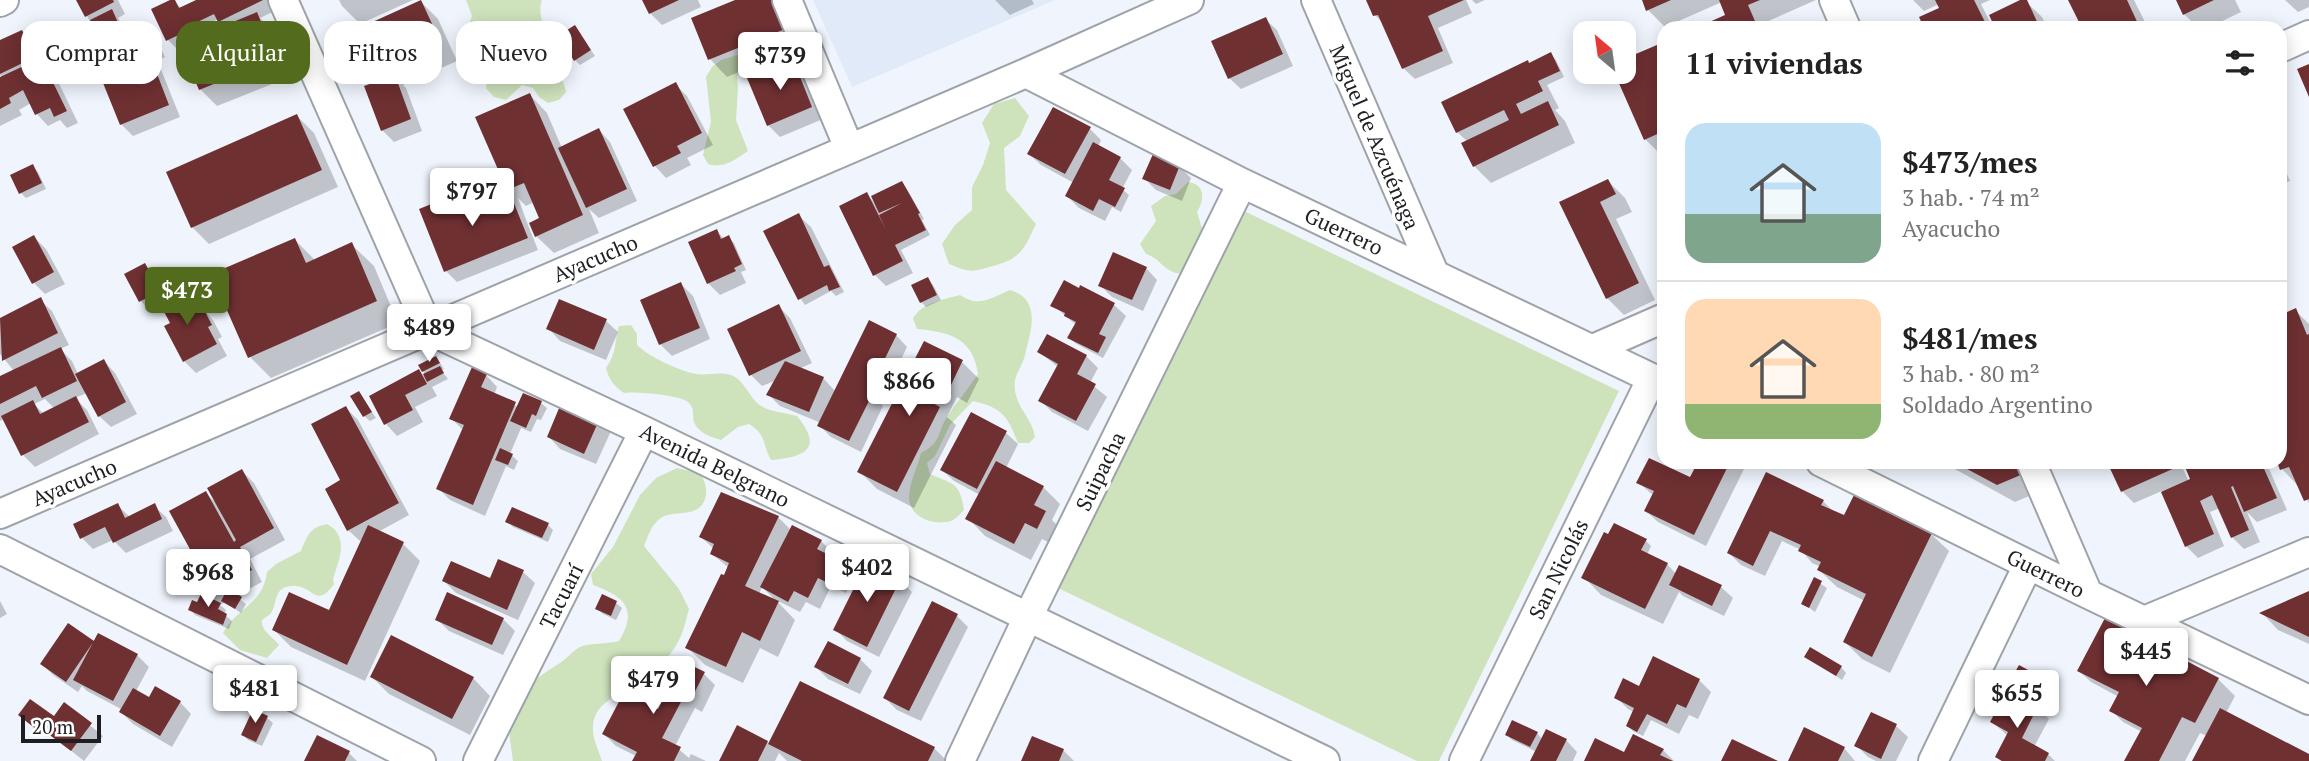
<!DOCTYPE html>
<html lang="es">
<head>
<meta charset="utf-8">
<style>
  :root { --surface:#fff; --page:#f6f6f6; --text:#222; --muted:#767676; --line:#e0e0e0; --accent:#536b1c }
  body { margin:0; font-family:"PT Serif",serif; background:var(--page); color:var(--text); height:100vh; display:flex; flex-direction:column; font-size:26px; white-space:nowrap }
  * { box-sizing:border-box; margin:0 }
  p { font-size:23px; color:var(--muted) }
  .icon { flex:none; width:38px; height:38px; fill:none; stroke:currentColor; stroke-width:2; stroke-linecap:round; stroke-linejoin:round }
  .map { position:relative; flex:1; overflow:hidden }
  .details { position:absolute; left:1657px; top:21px; width:630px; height:448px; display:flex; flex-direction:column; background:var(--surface); border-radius:21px; box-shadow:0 4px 18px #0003 }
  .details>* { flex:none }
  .guide { position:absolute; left:21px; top:21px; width:665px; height:63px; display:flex; gap:14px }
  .needle { width:46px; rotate:331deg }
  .controls { position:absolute; left:1573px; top:21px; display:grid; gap:14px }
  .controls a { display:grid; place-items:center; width:63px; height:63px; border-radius:14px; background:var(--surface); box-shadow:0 4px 18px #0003; font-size:35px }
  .scale { position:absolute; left:21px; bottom:18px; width:80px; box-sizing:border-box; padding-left:7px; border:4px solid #1d1f22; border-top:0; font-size:19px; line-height:24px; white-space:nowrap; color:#1d1f22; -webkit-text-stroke:5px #fff; paint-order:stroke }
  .price { position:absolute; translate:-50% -60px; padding:0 16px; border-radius:7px; background:#fff; color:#222; font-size:23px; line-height:46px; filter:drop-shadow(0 2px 4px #0008) }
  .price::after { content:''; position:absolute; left:50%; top:42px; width:21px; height:16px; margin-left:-10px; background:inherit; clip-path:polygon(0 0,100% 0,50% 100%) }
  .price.selected { background:var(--accent); color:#fff }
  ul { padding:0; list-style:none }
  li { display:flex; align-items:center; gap:21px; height:175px; padding:0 28px }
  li+li { border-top:2px solid var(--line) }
  li span { display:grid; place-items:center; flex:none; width:196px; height:140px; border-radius:21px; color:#555 }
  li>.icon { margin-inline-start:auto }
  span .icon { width:84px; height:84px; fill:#fffc; stroke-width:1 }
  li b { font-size:30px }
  h2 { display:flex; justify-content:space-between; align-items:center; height:84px; padding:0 28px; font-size:30px }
  .chip { padding:0 24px; border-radius:21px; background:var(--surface); box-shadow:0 4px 18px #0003; font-size:24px; line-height:63px }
  .chip.selected { background:var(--accent); color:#fff }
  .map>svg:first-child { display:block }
  .built { fill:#e0eaf8 }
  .green { fill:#cee2bc }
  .shadow { fill:#0003; fill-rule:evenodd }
  .building { fill:#6f3032 }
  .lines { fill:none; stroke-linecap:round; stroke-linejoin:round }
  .minor-casing { stroke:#9ea3aa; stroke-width:32 }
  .minor { stroke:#fff; stroke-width:28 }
  .labels { text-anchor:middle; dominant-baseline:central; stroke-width:7; stroke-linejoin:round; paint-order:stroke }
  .street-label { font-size:21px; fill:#1d1f22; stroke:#fff }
</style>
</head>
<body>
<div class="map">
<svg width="2309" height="761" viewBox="0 0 2309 761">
  <rect width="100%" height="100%" fill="#f0f5fd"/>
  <!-- built -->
  <path class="built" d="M813 0H1055L852 87Z"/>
  <!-- green -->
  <path class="green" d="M466 0H542C536 16 548 34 552 49 552 51 553 58 554 60 557 72 564 80 566 92L559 100 548 103 539 97 533 88 522 85 506 100 494 97 486 88 490 65 472 37 468 27 472 16Z
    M776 43 782 52 752 63 737 76 738 88 736 120 748 151C734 160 724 169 708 164L703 155 711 122 706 77 712 67 721 60Z
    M1015 98 1029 116 1020 136 1004 148 1006 190 1036 224C1024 249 1021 259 993 266 971 272 971 273 949 264L942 244 955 225 972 210V187L983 165 990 143 982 123 994 104Z
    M1188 182C1205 184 1205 199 1197 212L1205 238 1184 273C1166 276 1161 258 1146 254L1140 244 1156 221 1151 206 1165 196 1176 194Z
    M1242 210 1619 391 1439 761H1417L1058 588Z
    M1010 290C1042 300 1031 330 1025 355 1023 364 1016 373 1015 381 1012 405 1032 416 1035 437L1029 443H1018C1007 415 1002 408 973 401L950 425 935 456 927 463 930 474C953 484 960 482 964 510 960 514 956 519 951 521 934 526 909 518 909 497 909 484 918 466 921 453 943 441 936 434 947 417 957 402 968 389 978 374 973 338 950 332 917 329L913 318C924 302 942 300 960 295 979 308 991 298 1010 290Z
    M631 325 637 334V345C649 357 680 371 696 374 708 376 724 370 735 377 744 383 749 394 756 402 766 412 784 412 797 416 825 450 803 457 771 460 762 444 767 435 749 424L738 427 721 440C711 437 698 433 694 422 692 415 695 408 688 402 680 395 634 391 624 393 614 386 609 380 606 368 617 352 614 343 619 326Z
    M677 468 700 473C705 482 708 489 705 499 698 519 675 509 661 518 651 525 648 536 644 546L679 589 689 609C686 619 684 631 679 640 674 651 661 665 652 674 634 691 591 697 593 730 593 740 599 751 602 761H513C512 753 508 729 509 723 513 693 536 678 560 663 569 657 575 647 586 645 597 643 607 644 619 641 639 608 623 596 593 585L591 574 613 547 640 495 656 478Z
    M327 524C350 536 339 560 333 579L334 584C317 609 312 586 295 586 272 585 278 604 271 613 269 616 265 617 262 620 261 632 273 636 279 645L267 658 240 650 223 633C236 608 263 605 267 572L276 564 301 551C307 536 310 527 327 524Z"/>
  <!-- shadow -->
  <path class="shadow" d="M78 0H118L125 14 118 18 129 35 144 27 156 39 165 57 155 62 160 67 180 117 133 136 121 124 116 68Z
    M173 0 182 9 198 0H270L275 11 260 18 273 32 292 76 217 106 200 89 184 50 180 52 168 40ZM218 19 225 27 197 38 194 31Z
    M339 0H413L360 24 342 6Z
    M644 0H698L701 7 662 25 650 13Z
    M740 0H779L801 46 727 77 710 59Z
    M995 0H1032L1034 4 1010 15Z
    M1368 0H1466L1472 13 1438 28 1453 63 1415 79 1403 68 1385 25 1375 15Z
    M1472 0H1485L1476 4Z
    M1643 0H1816L1764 23 1769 28H1700L1728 16 1722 2 1665 27 1648 10Z
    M1913 0H1990L1981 4 1993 28H1926L1941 8 1939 4 1924 11Z
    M2024 0 2042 17 2048 28H1997Z
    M2070 0H2134L2148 28H2084Z
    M2178 0H2235L2241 12 2208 28H2198L2184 14Z
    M2285 0H2309V7L2298 12Z
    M421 2 438 19 457 61 403 85 406 88 422 131 394 142 382 130 375 84 367 76Z
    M1265 19 1277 30 1293 66 1241 89 1229 78Z
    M575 27 595 56 580 65 575 60Z
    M21 32 33 43 41 60 53 71 78 123 67 128 60 120 48 126 37 114 31 103 19 110 22 115 0 126V79L3 78 0 75V42Z
    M1664 44V158L1645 139 1616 72H1624V61Z
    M1551 54 1556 60 1564 77 1547 85 1559 108 1555 110 1565 121 1575 143 1491 183 1474 166 1468 142 1457 132 1530 64Z
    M793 61 804 73 823 119 780 137 768 125Z
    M675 84 687 96 713 145 687 158 691 165 666 178 655 166 626 110Z
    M530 95 547 113 562 148 599 130 610 142 637 201 599 218 589 209 599 233 554 253 536 236 531 224 528 225 538 250 457 282 446 271 458 195 471 208 512 192 509 189ZM518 198 526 206 534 202 542 219 528 225Z
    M297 116 314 133 338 187 209 244 192 227Z
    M1090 129 1101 140 1098 147 1120 158 1132 170 1122 189 1129 195 1121 212 1112 207 1105 221 1079 208 1067 196 1074 183 1041 165 1029 154Z
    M2280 158 2290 181 2280 185Z
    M32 166 38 172 46 189 26 198 21 193Z
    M1179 166 1191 178 1182 201 1156 190 1145 179Z
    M1608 181 1625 198 1632 212 1616 219 1655 300 1624 315 1607 298 1561 203Z
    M902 183 907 189 924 219 922 220 930 235 901 250 913 273 886 286 875 275 866 194 876 204Z
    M799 216 811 227 844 292 836 296 831 291 805 305 789 283 765 231Z
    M717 231 724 239 728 237 734 243 746 270 741 272 746 283 720 295 708 283Z
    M34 237 46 249 65 284 45 294 34 283Z
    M295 240 315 260 352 245 374 266 398 323 271 378 249 356Z
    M145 265 150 270 164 297 146 307 141 301 127 274Z
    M1146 268 1157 280 1143 311 1112 297 1100 285Z
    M928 279 933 285 941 300 926 307 921 302Z
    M681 284 693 296 710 339 672 356 660 344Z
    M1081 288 1114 305 1126 316 1103 358 1075 343 1070 338 1076 325 1053 305Z
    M180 293 196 311 202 308 213 320 222 337 218 339 227 356 196 373 184 361 172 324Z
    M40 300 52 311 69 345 60 349 72 361 78 374 104 361 115 373 137 414 111 427 99 416 87 393 75 398 87 410 99 434 35 467 23 455 4 419 0 421V378L14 371 0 354V320ZM45 399 55 409 44 414 34 404Z
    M778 306 790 318 812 363 799 369 823 378 836 392 896 335 907 347 880 403 883 406 861 452 831 437 820 426 821 423 780 406 768 394 777 380 762 386 751 375Z
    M2295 310 2309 324V503L2299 487 2282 469 2278 462H2280Z
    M606 321 618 332 606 360 560 341 549 329Z
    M1048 336 1086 356 1098 368 1090 383 1107 397 1088 431 1052 412 1040 400 1058 367 1039 352Z
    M925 343 962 362 979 379 967 403 957 397 947 417 956 425 914 508 877 489 860 472Z
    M435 358 441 364 444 369 441 370 448 379 432 387 437 396 415 407 423 422 397 436 386 424 371 396 419 371 427 379 421 366Z
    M486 375 497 387 494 395 518 407 524 395 541 403 547 408 541 420 537 419 531 432 521 428 510 454 518 461 514 470 506 466 485 516 450 500 438 488 464 431 451 418Z
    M359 393 376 418 370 421 364 416Z
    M563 404 611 431 596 464 560 449 549 437Z
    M346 408 358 420 409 515 378 532 403 544 420 561 365 681 291 647 274 630 329 613 363 539 360 541 348 530 343 481Z
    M971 415 1006 433 1018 444 1006 468 1043 487 1060 504 1052 520 1062 530 1054 545 1042 539 1031 560 985 536 968 518 980 495 954 481 942 470Z
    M1699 462H1741L1745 467 1706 546 1658 522 1646 511 1654 496 1638 482 1691 479Z
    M1942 462H2026L2039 492 2015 502Z
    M2109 462H2180L2189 482 2192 480 2184 462H2266L2287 510 2257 522 2247 512 2260 542 2244 549 2232 537 2220 508 2210 512 2224 546 2198 558 2186 546 2162 491 2134 503 2122 491Z
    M242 471 254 483 285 540 250 559 262 582 236 596 246 604 241 613 225 602 220 605 226 610 224 614 232 621 229 629 195 615 190 609 215 602 207 594 199 562 206 493 217 504Z
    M1854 497 1931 534 1949 551 1890 673 1862 659 1845 642 1865 601 1837 587 1819 570 1821 567 1812 563 1801 550 1782 541 1765 576 1741 565 1729 553 1823 501 1834 512 1845 517Z
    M117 505 130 517 154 506 166 517 173 531 126 553 113 540 93 549 82 538Z
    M778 517 791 530 792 527 821 541 833 553 830 558 854 578 846 593 831 586 820 609 806 602 800 612 776 600 795 620 778 657 760 648 743 683 705 665 688 648 729 568 712 554 714 549 701 537ZM762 587 776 601 759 594Z
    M507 521 548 525 553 530 548 542 513 527Z
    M1646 541 1651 546 1647 555 1667 564 1676 574 1721 587 1733 598 1724 616 1683 596 1679 592 1663 624 1601 595 1584 577Z
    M868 564 900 580 912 592 879 657 847 641 835 629Z
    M523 572 535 583 518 620 456 593 444 581 491 580Z
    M1815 580 1827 588 1815 612 1803 603Z
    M2309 593V644L2278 630 2262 613Z
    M0 601 7 614 0 618Z
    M616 603 622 608 616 620 603 614 597 609Z
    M957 616 968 627 921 721 897 710 885 698Z
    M437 619H503L515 631 503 655 449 631Z
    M68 625 95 643 137 655 149 667 136 691 150 699 180 702 191 714 172 747 133 724 121 712 123 710 87 691 82 686 78 692 53 675 42 664Z
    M2146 641 2157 652 2154 659 2174 670 2218 679 2235 696 2226 713 2309 756V761H2194L2207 736 2200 733 2185 761H2126L2142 732 2123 722 2111 710 2119 697 2091 682 2079 671Z
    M1807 657 1841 667 1846 673 1842 680Z
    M860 659 872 671 860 694 828 679 816 667Z
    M704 674 715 685 702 712 695 708 675 746 689 758 691 754 706 761H634L636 756 616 746 604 734 659 712 669 692 663 686Z
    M372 677 473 678 490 696 470 735 389 694Z
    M2040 678 2045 684 2038 697 2018 686 2012 681Z
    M1699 680 1711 692 1698 719 1689 715 1679 734 1651 720 1643 736 1633 731 1628 726 1634 712 1628 709 1616 697 1640 688Z
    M800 683 934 748 947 761H787L779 753 775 761H721L767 742 770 745Z
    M65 705 103 736 84 761 50 734 48 737 26 721 54 719Z
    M2037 707 2049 719 2034 747 2048 754 2055 761H2001L1997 757 2008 736 1992 722Z
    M1871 714 1896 726 1908 737 1896 761H1876L1868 757 1856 745Z
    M267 718 273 723 262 746 248 740 243 735Z
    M1537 733 1543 740H1566L1577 752 1573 761H1532L1537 752 1512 740 1507 735Z
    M1844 748 1855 761H1790Z
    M1063 750 1074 761H1023Z
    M1663 750 1674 761H1586L1625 754Z
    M349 753 357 761H306Z"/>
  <!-- building -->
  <path class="building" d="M76 0H113L114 2 85 17Z
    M170 0H175L179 8 196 0H263L218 22 214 14 187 27 189 30 166 41 151 9Z
    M421 0 441 43 366 77 346 34Z
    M642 0H679L649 14Z
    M735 0H774L785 29 708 60 691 18Z
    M1366 0H1464L1428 16 1443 51 1402 69 1378 15 1373 16Z
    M1642 0H1671L1646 11Z
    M1719 0H1760L1748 5 1758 28H1696L1725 15Z
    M1935 0H1974L1987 26 1982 28H1924L1919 17 1939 8Z
    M2020 0H2027L2040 28H1995L1989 15Z
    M2068 0H2127L2140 28H2082Z
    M2176 0H2214L2183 15Z
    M112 9 124 36 145 25 155 46 112 66 90 20Z
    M257 12 276 59 199 90 180 44Z
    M1266 17 1283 54 1228 79 1211 41Z
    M575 25 591 50 574 61 559 35Z
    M22 30 35 57 0 74V40Z
    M1664 42V131L1644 140 1614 72H1624V59Z
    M1551 52 1560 71 1538 81 1543 91 1516 104 1521 114 1548 101 1559 125 1473 167 1461 143 1509 120 1504 110 1456 133 1441 102 1528 60 1529 63Z
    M149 53 169 105 120 125 99 73Z
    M41 58 67 111 54 117 50 108 35 115 23 90 9 98 11 103 0 109V77Z
    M793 59 812 107 767 126 747 78Z
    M2309 64V97L2297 69Z
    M395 75 411 119 381 131 364 86Z
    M676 82 702 133 677 146 681 153 653 167 623 109Z
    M530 93 583 215 535 237 529 223 539 218 524 183 507 190 475 117Z
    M1053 107 1091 127 1065 174 1027 154Z
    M297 114 322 170 191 228 166 172Z
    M599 128 627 189 586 208 558 148Z
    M1093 142 1121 157 1109 180 1125 188 1115 207 1099 199 1093 211 1065 196Z
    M1153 154 1180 165 1170 190 1142 179Z
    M33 164 42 183 19 194 10 175Z
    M1608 179 1616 194 1600 202 1639 283 1606 299 1559 202Z
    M902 181 920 213 918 214 926 230 895 245 903 261 873 276 839 206 867 192 886 230 879 215 902 203 879 213 871 196Z
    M509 191 528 238 444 272 419 209 459 193 465 209Z
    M799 213 824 267 829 265 840 287 829 291 827 285 798 300 763 231Z
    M717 229 721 239 729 235 742 264 734 268 736 271 707 284 688 242Z
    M34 235 54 272 32 284 12 247Z
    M295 238 306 263 352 242 377 301 248 358 211 274Z
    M1113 252 1147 267 1132 300 1098 286Z
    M145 263 160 291 139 302 124 274Z
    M928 277 937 295 920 303 911 285Z
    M1064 280 1079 288 1080 285 1115 303 1099 334 1106 337 1098 353 1067 338 1076 322 1064 316 1065 313 1050 306Z
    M681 282 700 328 659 345 640 300Z
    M181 291 192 312 202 306 212 325 208 327 217 344 183 362 164 326 170 323 159 302Z
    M41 297 58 333 2 361 0 318Z
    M559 299 607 319 594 350 546 329Z
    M779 304 801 351 749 376 727 329Z
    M2296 308 2307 335 2309 334V499L2304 501 2289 467 2280 470 2277 462H2280V315Z
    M869 320 897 334 869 391 873 393 849 441 817 426Z
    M1047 334 1087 355 1077 374 1096 384 1076 421 1038 401 1058 364 1037 352Z
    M924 341 963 360 950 387 939 382 929 401 940 407 897 492 857 472Z
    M61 347 77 381 42 398 36 386 0 404V376Z
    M436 356 440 363 422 372 418 365Z
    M104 359 126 402 98 417 75 374Z
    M785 361 824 377 809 412 766 395Z
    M440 366 444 373 427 382 423 374Z
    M472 367 487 374 481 387 516 402 473 505 436 489 464 425 449 419Z
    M419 369 427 384 405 395 413 410 384 425 369 396Z
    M359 391 372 412 363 417 350 396Z
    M523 393 542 401 536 416 532 414 526 428 510 421Z
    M76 396 89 422 21 456 1 416 33 400 40 414Z
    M562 401 600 418 584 454 547 437Z
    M346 406 399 503 347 531 325 489 340 480 311 424Z
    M971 412 1007 431 977 489 940 470Z
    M500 448 513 454 508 465 495 460Z
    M1649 458 1690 477 1698 462H1730L1694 535 1644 511 1654 491 1636 483Z
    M996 461 1044 486 1034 505 1046 511 1037 529 1025 523 1014 544 965 519Z
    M1954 462H2017L2023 474 1997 485Z
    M2107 462H2175L2177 467 2121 492Z
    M2183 462H2261L2277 498 2244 512 2233 486 2231 487 2249 530 2231 538 2212 495 2200 501 2214 534 2185 547 2161 492 2190 479Z
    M242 469 274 528 240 547 252 570 205 595 189 565 197 562 169 511 206 491 234 542 236 540 207 488Z
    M1766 472 1824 500 1821 505 1844 515 1854 495 1932 533 1872 657 1843 642 1866 594 1817 570 1821 562 1798 551 1801 545 1770 531 1753 566 1727 553Z
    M721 492 779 516 745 586 779 601 760 641 742 632 726 667 685 648 721 574 724 575 729 563 710 554 714 544 699 537Z
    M118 503 125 518 155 503 162 519 113 543 105 527 80 539 73 524Z
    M512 507 549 523 542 538 505 522Z
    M1614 523 1647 539 1641 550 1668 563 1645 609 1581 578 1604 532 1608 534Z
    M368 525 404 542 347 665 272 630 289 592 329 610Z
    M792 525 822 540 817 549 829 555 827 560 849 571 840 589 818 578 808 598 794 591 788 602 760 587Z
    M498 559 524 570 507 610 442 581 451 561 490 578Z
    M867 562 901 578 867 647 833 630Z
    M1679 565 1722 585 1712 606 1669 585Z
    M1814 577 1822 581 1809 608 1801 604Z
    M228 588 242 597 235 609 221 601Z
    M2309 591V637L2259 613Z
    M447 592 504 618 492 645 435 620Z
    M201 594 221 603 218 609 227 614 223 625 188 610 192 600 197 602Z
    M602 594 617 601 611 616 595 609Z
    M932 601 958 614 909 711 883 698Z
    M2105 618 2147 639 2141 651 2173 667 2179 657 2219 678 2195 723 2182 717 2159 761H2124L2142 728 2109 711 2119 692 2077 671Z
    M68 623 94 641 66 682 40 664Z
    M98 633 138 654 113 701 73 680Z
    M391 635 474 677 452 719 370 677Z
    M828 641 861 658 848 684 814 667Z
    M1810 647 1842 666 1836 676 1804 657Z
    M1653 656 1700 679 1686 708 1677 704 1667 724 1647 714 1637 732 1626 726 1634 708 1614 698 1623 678 1639 686Z
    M676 658 705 672 690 701 683 698 662 738 681 747 674 761H632L637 752 602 734 624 692 658 709 668 690 661 687Z
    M2019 665 2041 677 2033 693 2010 681Z
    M800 681 935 747 928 761H802L768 744Z
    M155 686 181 701 160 736 119 712 133 688 149 697Z
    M2007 690 2038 706 2022 738 2049 753 2045 761H2002L1995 757 2008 732 1990 722Z
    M30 699 54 716 64 702 92 723 71 751 43 730 41 733 18 715Z
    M2220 708 2309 754V761H2192Z
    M253 709 268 716 256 742 241 735Z
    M1871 712 1897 724 1881 759 1854 746Z
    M1512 720 1538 732 1530 747 1505 735Z
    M737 725 768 741 758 761H719Z
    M1804 727 1845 747 1838 761H1788Z
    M1546 729 1567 739 1556 761H1530Z
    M1633 734 1664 749 1660 755 1673 761H1584L1595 738 1624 752Z
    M317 735 350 751 345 761H304Z
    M1032 736 1064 749 1059 761H1021Z
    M1732 739 1778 761H1721Z"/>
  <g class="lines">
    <defs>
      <path id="minor" d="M283 0 429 330 644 431 1325 761
        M787 0 849 148
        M1316 0 1434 273
        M1834 0 1846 28
        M0 2 4 0
        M2280 48 2309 35
        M1026 73 1242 183 1664 384
        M1593 349 1664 318
        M1821 462 2088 594 2309 700
        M2031 462 2088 594
        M0 514 1026 73 1189 0
        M0 549 421 761
        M2144 621 2309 552
        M478 761 644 431
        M960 761 1028 617 1242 183
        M1464 761 1652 378
        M1933 761 2028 565"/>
    </defs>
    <!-- minor casing -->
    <use href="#minor" class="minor-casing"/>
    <!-- minor -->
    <use href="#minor" class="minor"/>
  </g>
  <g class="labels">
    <!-- street labels -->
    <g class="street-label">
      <text transform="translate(1375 137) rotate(67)">Miguel de Azcuénaga</text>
      <text transform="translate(1344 231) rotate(25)">Guerrero</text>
      <text transform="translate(595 258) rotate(-23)">Ayacucho</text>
      <text transform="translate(715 465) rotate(26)">Avenida Belgrano</text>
      <text transform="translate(1100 471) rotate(-64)">Suipacha</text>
      <text transform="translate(74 482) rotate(-23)">Ayacucho</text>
      <text transform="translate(1558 569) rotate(-64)">San Nicolás</text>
      <text transform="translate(2046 573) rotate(26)">Guerrero</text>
      <text transform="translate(561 596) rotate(-63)">Tacuarí</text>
    </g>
  </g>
</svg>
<div class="controls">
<a><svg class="needle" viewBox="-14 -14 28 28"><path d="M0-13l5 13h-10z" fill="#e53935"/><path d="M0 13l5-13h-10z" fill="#767676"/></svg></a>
</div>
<div class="scale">20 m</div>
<b class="price" style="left:780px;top:92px">$739</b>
<b class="price" style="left:472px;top:228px">$797</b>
<b class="price selected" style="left:187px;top:327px">$473</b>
<b class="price" style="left:429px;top:364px">$489</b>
<b class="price" style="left:909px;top:418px">$866</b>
<b class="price" style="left:867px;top:604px">$402</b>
<b class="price" style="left:208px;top:609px">$968</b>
<b class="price" style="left:2146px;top:688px">$445</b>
<b class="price" style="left:653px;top:716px">$479</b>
<b class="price" style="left:255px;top:725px">$481</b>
<b class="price" style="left:2017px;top:730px">$655</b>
<div class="guide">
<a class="chip">Comprar</a>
<a class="chip selected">Alquilar</a>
<a class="chip">Filtros</a>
<a class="chip">Nuevo</a>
</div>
<section class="details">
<h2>11 viviendas<svg class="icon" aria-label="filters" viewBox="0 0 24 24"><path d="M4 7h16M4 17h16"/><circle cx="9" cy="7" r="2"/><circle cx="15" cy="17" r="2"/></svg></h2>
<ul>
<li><span style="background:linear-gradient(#bfe0f5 65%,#7fa58c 0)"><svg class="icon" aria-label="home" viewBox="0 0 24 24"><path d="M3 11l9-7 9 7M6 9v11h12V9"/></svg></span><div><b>$473/mes</b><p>3 hab. · 74 m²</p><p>Ayacucho</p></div></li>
<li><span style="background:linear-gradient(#ffd9b3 75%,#8fb573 0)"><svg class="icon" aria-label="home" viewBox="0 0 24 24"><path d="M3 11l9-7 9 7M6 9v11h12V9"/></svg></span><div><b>$481/mes</b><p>3 hab. · 80 m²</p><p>Soldado Argentino</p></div></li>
</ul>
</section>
</div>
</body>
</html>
